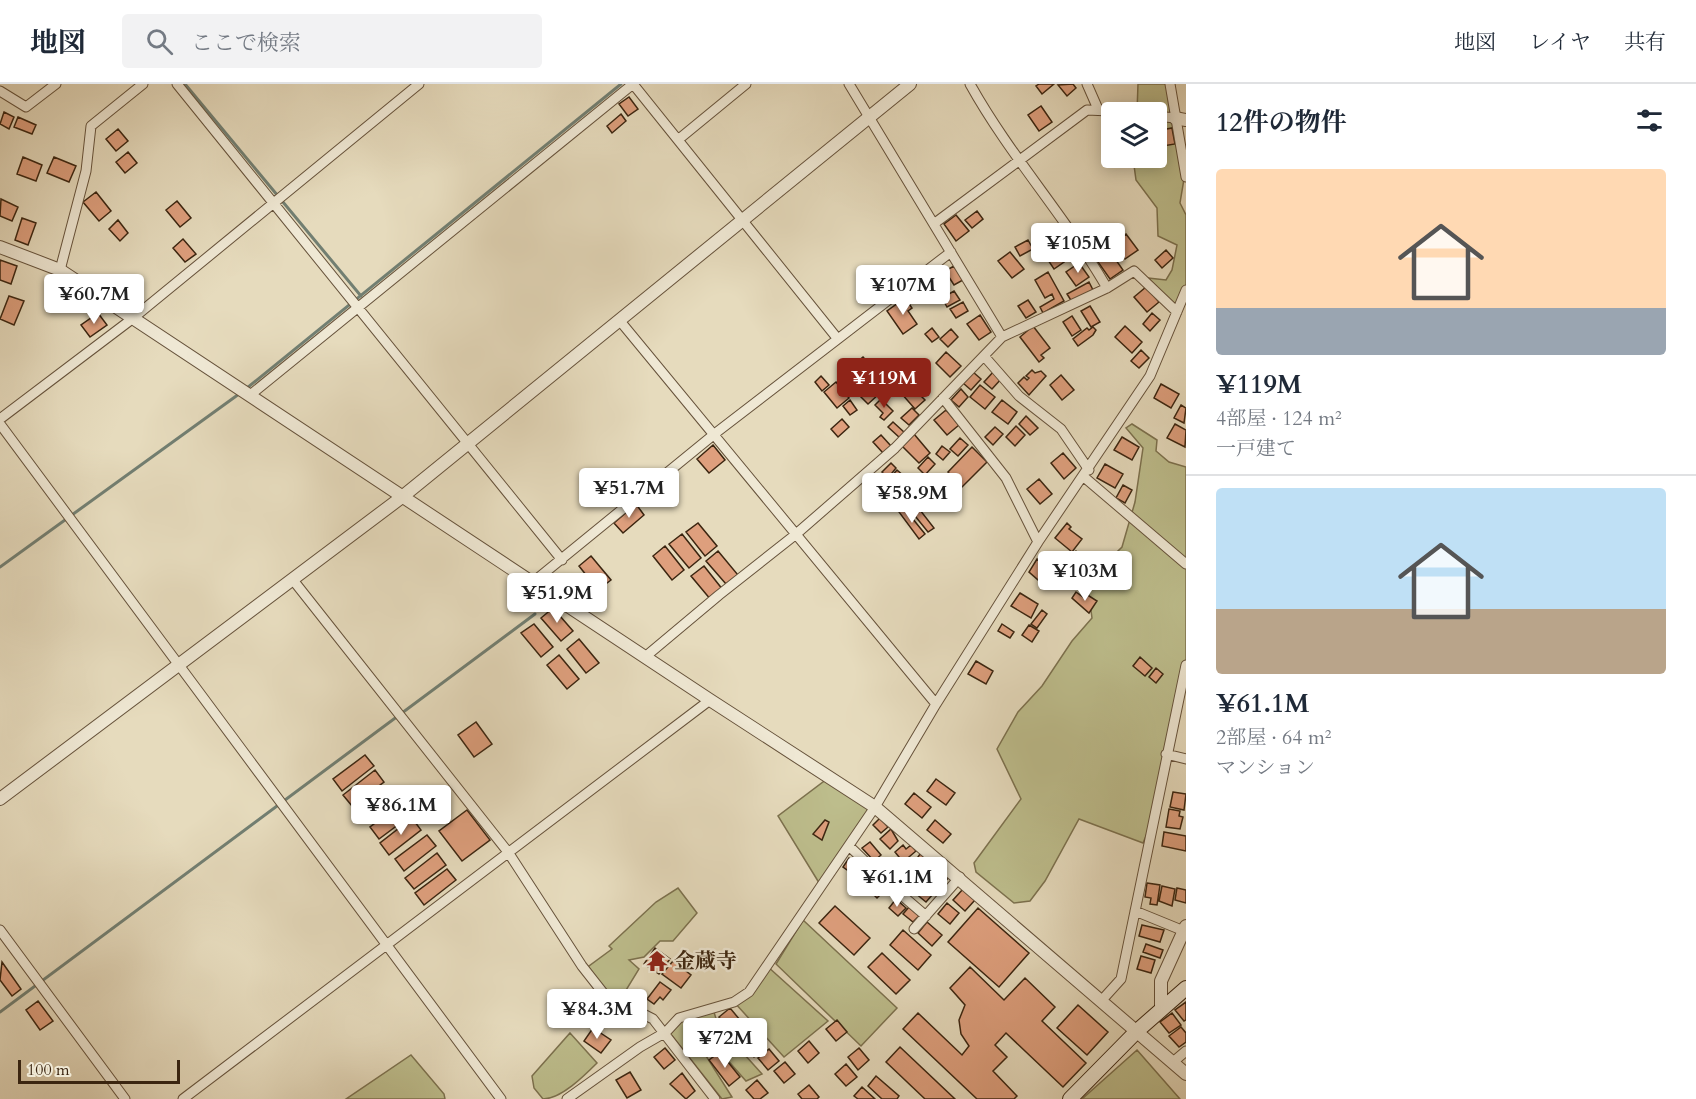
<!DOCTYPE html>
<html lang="ja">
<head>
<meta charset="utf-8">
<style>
  :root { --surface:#fff; --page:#f2f2f3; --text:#1f2937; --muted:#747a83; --line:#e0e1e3; --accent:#8f2418 }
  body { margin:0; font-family:Cardo,"Noto Serif JP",serif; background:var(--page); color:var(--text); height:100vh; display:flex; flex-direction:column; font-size:22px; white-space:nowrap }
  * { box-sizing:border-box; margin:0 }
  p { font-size:20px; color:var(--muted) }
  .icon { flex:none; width:33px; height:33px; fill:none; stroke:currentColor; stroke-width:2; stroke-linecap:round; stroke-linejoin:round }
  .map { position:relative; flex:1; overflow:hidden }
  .details { display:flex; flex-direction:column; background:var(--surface); width:510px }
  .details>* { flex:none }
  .fabs { position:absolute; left:1101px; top:18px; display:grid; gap:12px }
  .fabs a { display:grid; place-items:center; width:66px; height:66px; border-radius:6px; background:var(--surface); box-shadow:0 3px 15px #0003; font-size:30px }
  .scale { position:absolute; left:18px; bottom:15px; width:162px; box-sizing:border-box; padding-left:6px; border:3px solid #3b2510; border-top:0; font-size:16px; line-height:21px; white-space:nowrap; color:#3b2510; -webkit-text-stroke:4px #efe8d4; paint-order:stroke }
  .price { position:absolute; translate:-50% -51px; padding:0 14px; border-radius:6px; background:#fff; color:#222; font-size:20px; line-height:39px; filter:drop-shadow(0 2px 3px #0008) }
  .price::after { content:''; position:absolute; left:50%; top:36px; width:18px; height:14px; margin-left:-9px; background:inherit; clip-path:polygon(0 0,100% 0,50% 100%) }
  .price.active { background:var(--accent); color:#fff }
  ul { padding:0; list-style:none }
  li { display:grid; align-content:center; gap:12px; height:318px; padding:0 30px }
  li+li { border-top:2px solid var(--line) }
  li span { display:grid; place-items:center; height:186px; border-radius:6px; color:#555 }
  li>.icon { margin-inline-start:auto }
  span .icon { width:108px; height:108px; fill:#fffc; stroke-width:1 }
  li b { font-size:26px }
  h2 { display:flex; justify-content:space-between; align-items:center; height:72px; padding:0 30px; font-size:26px }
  header { display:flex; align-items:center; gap:36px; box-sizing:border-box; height:84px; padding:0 30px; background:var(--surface); border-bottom:2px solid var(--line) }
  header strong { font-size:28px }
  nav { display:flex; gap:33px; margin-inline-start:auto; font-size:21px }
  .search { width:420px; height:54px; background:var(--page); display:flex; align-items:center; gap:15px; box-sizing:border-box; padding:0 21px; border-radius:6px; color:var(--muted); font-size:22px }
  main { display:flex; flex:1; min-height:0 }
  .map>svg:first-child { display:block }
  .green { fill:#bdbd8c; stroke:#7c714e; stroke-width:1.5 }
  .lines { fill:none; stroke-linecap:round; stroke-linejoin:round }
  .stream { stroke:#727f72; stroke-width:3 }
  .building { fill:#de9f7d; stroke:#3b2510; stroke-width:1.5 }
  .minor-casing { stroke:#66523b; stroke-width:11 }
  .tertiary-casing { stroke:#66523b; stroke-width:14 }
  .secondary-casing { stroke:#3b2510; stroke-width:16 }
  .minor { stroke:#efe8d4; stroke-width:9 }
  .tertiary { stroke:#efe8d4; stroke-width:12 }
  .secondary { stroke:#efe8d4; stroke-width:14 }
  .labels { text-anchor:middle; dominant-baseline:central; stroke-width:5; stroke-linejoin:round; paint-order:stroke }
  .poi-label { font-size:21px; font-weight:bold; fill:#3b2510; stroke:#efe8d4; text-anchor:start }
</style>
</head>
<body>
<header>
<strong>地図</strong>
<div class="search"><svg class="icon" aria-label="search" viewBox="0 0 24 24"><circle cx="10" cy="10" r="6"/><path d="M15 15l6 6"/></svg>ここで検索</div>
<nav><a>地図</a><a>レイヤ</a><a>共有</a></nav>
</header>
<main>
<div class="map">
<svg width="1186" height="1015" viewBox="0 0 1186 1015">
  <rect width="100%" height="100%" fill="#e6dbbd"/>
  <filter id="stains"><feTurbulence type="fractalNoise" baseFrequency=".00333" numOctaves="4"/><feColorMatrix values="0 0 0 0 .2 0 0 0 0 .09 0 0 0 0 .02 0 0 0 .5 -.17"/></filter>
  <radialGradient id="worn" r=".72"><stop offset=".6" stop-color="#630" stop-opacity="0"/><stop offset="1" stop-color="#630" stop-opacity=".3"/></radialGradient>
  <!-- green -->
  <path class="green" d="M1138 0H1170L1185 89 1180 119 1186 131V202L1176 224 1148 194 1166 196 1172 186 1177 161 1158 152 1157 124 1136 96 1133 74H1156V28H1137Z
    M1132 340 1157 356 1156 367 1169 378 1186 383V581L1154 733 1143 759 1079 735 1045 797 1030 817 1014 819 976 788 974 779 1021 715 997 665 1018 628 1042 602 1072 557 1092 534 1087 497 1122 463 1135 418 1143 364 1126 344Z
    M831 692 875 723 821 802 778 732Z
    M678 804 697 829 673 857H660L644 873 629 876 639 885 620 916 604 910 585 885 612 865 609 862 656 818Z
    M803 836 897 924 861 962 776 880Z
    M767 882 828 937 784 973 734 918Z
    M713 925 718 941 762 990 746 997 702 947 694 953 732 1013 722 1015 670 949 679 934Z
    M570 949 597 979C584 992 561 1015 543 1015L534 1004 532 992Z
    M1137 966 1180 1015H1082Z
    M411 971 444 1010 445 1015H346Z"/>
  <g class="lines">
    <!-- stream -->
    <path class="stream" d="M185 0 361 212
      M247 304 621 0
      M0 483 239 310
      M0 928 535 530"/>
  </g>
  <!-- building -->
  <path class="building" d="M1039 0H1054L1042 10 1036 2Z
    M1073 0 1076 4 1067 12 1058 1Z
    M629 13 638 25 628 32 619 20Z
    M1041 22 1052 38 1039 47 1028 31Z
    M4 28 14 33 9 45 0 40Z
    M621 30 626 37 612 49 607 42Z
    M18 33 36 41 32 50 14 43Z
    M1172 44 1175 60 1163 62 1162 57 1157 58 1156 47Z
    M118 45 128 57 116 67 106 55Z
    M128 68 137 79 125 89 116 78Z
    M23 73 42 81 36 97 17 90Z
    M54 73 76 82 69 98 47 89Z
    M96 108 111 127 99 137 83 118Z
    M1 115 18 123 12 137 0 132Z
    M177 117 191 134 180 143 166 126Z
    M977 127 983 135 972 144 965 136Z
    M956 131 969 147 956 157 944 140Z
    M22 134 36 139 28 161 15 156Z
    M118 136 128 149 120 157 109 145Z
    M1126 150 1138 166 1125 175 1114 159Z
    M183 155 196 170 185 178 173 164Z
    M1028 156 1033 165 1020 172 1015 163Z
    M1166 166 1173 174 1162 184 1155 176Z
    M1010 168 1024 185 1012 194 998 177Z
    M1111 169 1123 186 1110 195 1098 178Z
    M1058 170 1064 178 1054 185 1048 176Z
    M0 176 17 182 11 200 0 196Z
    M1079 179 1089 193 1076 202 1066 188Z
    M954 182 963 196 954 201 945 187Z
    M1048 188 1064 217 1043 229 1040 223 1054 215 1052 210 1045 214 1035 196Z
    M936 193 945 207 936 213 927 199Z
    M1089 198 1093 206 1072 218 1067 210Z
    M1146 203 1159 218 1147 228 1134 213Z
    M954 207 960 216 947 223 942 214Z
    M9 212 24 217 14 241 0 235Z
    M905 214 912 224 908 227 917 240 903 250 887 227Z
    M1028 216 1036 228 1026 234 1018 222Z
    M963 218 968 227 956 234 950 225Z
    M1090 222 1100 238 1091 243 1081 227Z
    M98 229 107 241 90 253 81 241Z
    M1152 229 1160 236 1150 247 1143 240Z
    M980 231 991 248 979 256 967 240Z
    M1072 232 1081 246 1072 252 1063 238Z
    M1033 242 1050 264 1041 271 1044 274 1039 278 1020 253Z
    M1125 242 1142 258 1132 269 1115 253Z
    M1093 243 1096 246 1093 251 1078 262 1073 255 1087 244 1089 246Z
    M932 244 939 253 932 258 925 250Z
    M951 245 958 253 948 263 940 255Z
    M1141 266 1149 274 1139 284 1131 277Z
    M946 268 961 282 950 293 936 279Z
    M863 273 879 291 867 301 851 283Z
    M1032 286 1035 289 1041 287 1046 292 1029 311 1018 299 1024 293 1027 296 1029 294 1026 292Z
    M994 287 1002 294 992 305 984 298Z
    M973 288 981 295 971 306 963 299Z
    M1061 291 1074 306 1062 316 1050 301Z
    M821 292 829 301 822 307 815 298Z
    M902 293 925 316 915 325 894 301Z
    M836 298 849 314 837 324 824 308Z
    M1161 300 1179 310 1171 324 1154 314Z
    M980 301 995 313 985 325 970 313Z
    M872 303 879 310 868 320 861 313Z
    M961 305 968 313 959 323 951 316Z
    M881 315 893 327 884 336 880 333 883 329 875 321Z
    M850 316 857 326 850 331 843 322Z
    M1002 316 1017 328 1008 340 992 328Z
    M1181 321 1186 324 1184 339 1174 334Z
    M912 324 919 331 909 341 901 334Z
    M946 326 959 341 947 351 934 336Z
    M1026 332 1038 344 1030 351 1019 340Z
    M842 335 849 343 838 353 831 345Z
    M893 338 905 349 900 354 888 343Z
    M1175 340 1186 346 1185 363 1167 354Z
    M1016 342 1025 351 1015 362 1006 353Z
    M995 343 1003 350 993 361 985 353Z
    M914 350 930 369 919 379 902 362Z
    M881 351 891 362 883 369 873 358Z
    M1122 353 1139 363 1132 376 1114 366Z
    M960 354 968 361 958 372 950 365Z
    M713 361 725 376 709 389 697 375Z
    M942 362 950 368 943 376 936 370Z
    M972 363 987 378 962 403 948 388Z
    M1063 369 1076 384 1064 395 1051 379Z
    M928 373 935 380 925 391 918 384Z
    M891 379 896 384 888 394 882 388Z
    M1105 380 1123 390 1115 404 1097 394Z
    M897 386 912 399 905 407 890 394Z
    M1039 395 1052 410 1040 420 1027 405Z
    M1123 401 1132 406 1125 419 1116 414Z
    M900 408 907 417 896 425 890 416Z
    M913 417 934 444 928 448 907 422Z
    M636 420 644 431 623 449 614 439Z
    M904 424 925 450 919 455 899 428Z
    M698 439 717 462 705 472 686 448Z
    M1067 439 1071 443 1069 445 1082 455 1072 468 1055 454Z
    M682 450 701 474 689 484 669 460Z
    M665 462 684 486 672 496 653 472Z
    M718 467 738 491 726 500 706 477Z
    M1076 467 1083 472 1073 486 1066 481Z
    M591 472 611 496 598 506 579 482Z
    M1037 475 1055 486 1045 502 1029 488Z
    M704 482 723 506 711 516 691 492Z
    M1076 508 1083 513 1086 510 1097 517 1089 529 1072 514Z
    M1020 509 1038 520 1031 534 1011 522Z
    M553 524 573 547 561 557 541 534Z
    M1042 526 1047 530 1037 544 1031 540Z
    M534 540 553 563 541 573 521 549Z
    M1002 540 1014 548 1010 554 998 547Z
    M1029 541 1039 547 1032 558 1022 551Z
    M579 555 599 579 586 589 567 565Z
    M559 571 579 595 567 605 547 581Z
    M1140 573 1152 584 1145 592 1133 582Z
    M976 577 993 587 986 600 968 590Z
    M1156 584 1163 590 1156 599 1149 593Z
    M476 638 492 660 474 673 458 651Z
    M365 671 374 682 342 707 333 695Z
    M375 686 384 698 352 722 343 711Z
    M936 695 955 709 946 721 927 707Z
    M390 702 399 714 367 739 358 727Z
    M1173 708 1186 710 1184 726 1170 723Z
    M914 709 931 723 922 734 905 720Z
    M402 719 411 731 379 755 370 743Z
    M1169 725 1180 727 1179 732 1183 733 1180 745 1166 743Z
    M467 726 490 756 462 777 439 747Z
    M412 734 421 746 389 771 380 759Z
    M880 734 888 743 881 749 873 741Z
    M825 736 829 738 822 756 813 750Z
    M935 736 951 750 943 759 927 746Z
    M891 745 898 757 890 765 880 755Z
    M1164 748 1186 752V767L1162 762Z
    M427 751 436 762 404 787 395 775Z
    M870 758 881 771 874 777 862 764Z
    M903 761 906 765 911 761 916 767 903 778 895 768Z
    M437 769 446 781 414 805 405 794Z
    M920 770 932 779 922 791 911 783Z
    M849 774 863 784 857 793 843 783Z
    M888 776 898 787 887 792 880 785Z
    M938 782 950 792 940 803 928 793Z
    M868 784 887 804 877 814 872 809 875 806 867 799 862 803 856 796Z
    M447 785 456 796 424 821 415 809Z
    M906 786 917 795 911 803 900 794Z
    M1147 799 1160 801 1157 821 1150 820 1151 814 1145 813Z
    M922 801 933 810 926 818 915 809Z
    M1162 802 1175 805 1172 822 1159 817Z
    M1177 804 1186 806V819L1175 816Z
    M963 805 975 816 965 827 953 816Z
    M896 815 906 824 898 832 889 824Z
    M947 819 959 829 950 840 938 830Z
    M835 822 870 854 854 871 819 839Z
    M909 823 919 832 913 838 903 830Z
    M978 824 1029 869 999 903 948 858Z
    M927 838 942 851 932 862 918 849Z
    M1142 841 1164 846 1160 858 1139 852Z
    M903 846 931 871 918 886 890 861Z
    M1146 860 1163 866 1160 874 1143 868Z
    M655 864 670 875 659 890 644 880Z
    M882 869 910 896 896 910 868 883Z
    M1141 872 1155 876 1151 889 1137 885Z
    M673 877 691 891 681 904 662 890Z
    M2 878 21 905 12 912 0 896Z
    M970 883 1004 916 1025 894 1055 923 1042 937 1086 979 1063 1003 1006 949 995 961 1007 973 993 987 1017 1012 1014 1015H977L903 945 918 929 962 971 969 962 961 950 959 936 965 921 950 904Z
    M660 898 671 906 663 916 660 913 654 920 647 915Z
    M38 917 53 937 40 946 26 926Z
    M1186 918V936L1184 937 1175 926Z
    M1078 921 1108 948 1087 971 1057 944Z
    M730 924 740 936 729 945 719 933Z
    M1172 929 1181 941 1169 949 1160 938Z
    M837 936 847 948 836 957 826 945Z
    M744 938 754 950 743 959 733 947Z
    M1181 943 1186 949V958L1179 963 1169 952Z
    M593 944 611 956 601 969 584 957Z
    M702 947 714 962 706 968 694 953Z
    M755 951 765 963 754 973 744 960Z
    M809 957 819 969 808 979 798 967Z
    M900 963 955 1015H925L886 978Z
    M665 964 675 976 664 985 654 973Z
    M859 964 869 976 858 986 848 973Z
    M769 965 779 977 768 986 758 974Z
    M720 968 740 993 729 1002 709 976Z
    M785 978 795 990 784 999 774 987Z
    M846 980 857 993 846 1002 835 990Z
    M630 988 641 1006 627 1014 616 996Z
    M682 989 695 1007 686 1015 670 1000Z
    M876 992 899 1012 897 1015H882L868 1002Z
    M757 996 768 1009 760 1015H754L746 1006Z
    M809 1001 819 1013 817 1015H802L798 1010Z
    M862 1003 875 1015H858L854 1012Z"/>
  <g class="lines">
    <defs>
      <path id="minor" d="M177 0 562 476
        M849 0 1002 253
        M970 0C1010 72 1066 133 1107 204
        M1087 0 1098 25
        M1170 0 1186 93
        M0 7 26 23 56 0
        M1156 32 1175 34
        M679 55 746 0
        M935 139 1087 26 1132 28
        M60 186 86 87 91 42 143 0
        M620 237 936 620
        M984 272 1019 312 1061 345 1089 386
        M249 312 633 0 837 254
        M943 314 1006 394 1038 458
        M0 335 132 235 419 0
        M0 340 501 1015
        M1084 393 1186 480
        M293 496 508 768 582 882 604 910 653 935 715 1015
        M532 499 717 348 951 168
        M645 573 719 511 795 451 895 364 1002 253 1107 204 1134 187 1177 228
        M1166 670 1186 675
        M849 762 873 785
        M891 802 926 832
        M1135 827 1184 847
        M914 845 960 793
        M0 846 125 1015
        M1102 916 1121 895 1186 581
        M1173 978 1186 967
        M183 1015 710 616
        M567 1015 640 963 666 948 679 934 734 918 749 908 875 723 936 620 1038 458 1150 292 1186 206"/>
      <path id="tertiary" d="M1175 34 1186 36
        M0 163 60 186 710 616 875 723 1186 990
        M0 715 402 413 910 0
        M1161 924V897L1186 842"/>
      <path id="secondary" d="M1070 1015 1137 947 1186 904"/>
    </defs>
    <!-- minor casing -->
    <use href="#minor" class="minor-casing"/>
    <!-- tertiary casing -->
    <use href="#tertiary" class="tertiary-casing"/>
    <!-- secondary casing -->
    <use href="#secondary" class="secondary-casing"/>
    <!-- minor -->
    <use href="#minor" class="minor"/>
    <!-- tertiary -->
    <use href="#tertiary" class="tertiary"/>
    <!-- secondary -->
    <use href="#secondary" class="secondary"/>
  </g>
  <!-- icons -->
  <defs>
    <symbol id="temple-bare" viewBox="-9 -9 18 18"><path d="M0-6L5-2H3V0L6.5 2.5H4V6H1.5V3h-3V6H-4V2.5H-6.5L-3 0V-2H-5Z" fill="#8f2418" stroke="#efe8d4" stroke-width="2.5" paint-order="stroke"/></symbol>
  </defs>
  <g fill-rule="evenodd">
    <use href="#temple-bare" x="642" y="862" width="30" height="30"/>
  </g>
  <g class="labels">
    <!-- poi labels -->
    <g class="poi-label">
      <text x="674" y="877">金蔵寺</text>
    </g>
  </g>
  <rect width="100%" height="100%" filter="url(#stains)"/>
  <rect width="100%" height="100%" fill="url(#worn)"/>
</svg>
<div class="fabs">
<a><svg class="icon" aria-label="layers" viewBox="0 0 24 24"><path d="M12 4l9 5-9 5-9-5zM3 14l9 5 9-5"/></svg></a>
</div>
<div class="scale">100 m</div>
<b class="price" style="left:1078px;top:190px">¥105M</b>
<b class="price" style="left:903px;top:232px">¥107M</b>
<b class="price" style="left:94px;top:241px">¥60.7M</b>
<b class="price active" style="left:884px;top:325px">¥119M</b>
<b class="price" style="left:629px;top:435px">¥51.7M</b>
<b class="price" style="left:912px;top:440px">¥58.9M</b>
<b class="price" style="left:1085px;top:518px">¥103M</b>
<b class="price" style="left:557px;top:540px">¥51.9M</b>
<b class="price" style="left:401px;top:752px">¥86.1M</b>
<b class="price" style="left:897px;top:824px">¥61.1M</b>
<b class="price" style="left:597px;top:956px">¥84.3M</b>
<b class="price" style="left:725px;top:985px">¥72M</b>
</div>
<section class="details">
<h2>12件の物件<svg class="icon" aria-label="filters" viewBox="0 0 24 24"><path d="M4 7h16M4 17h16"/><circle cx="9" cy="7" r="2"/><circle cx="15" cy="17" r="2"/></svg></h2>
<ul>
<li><span style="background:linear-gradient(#ffd9b3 75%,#9aa5b1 0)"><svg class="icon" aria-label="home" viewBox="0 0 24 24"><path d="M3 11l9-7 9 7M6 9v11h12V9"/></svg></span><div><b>¥119M</b><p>4部屋 · 124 m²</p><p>一戸建て</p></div></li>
<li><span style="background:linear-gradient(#bfe0f5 65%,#b9a48a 0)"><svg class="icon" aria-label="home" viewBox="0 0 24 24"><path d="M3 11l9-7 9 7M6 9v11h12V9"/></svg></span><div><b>¥61.1M</b><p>2部屋 · 64 m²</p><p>マンション</p></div></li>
</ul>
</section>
</main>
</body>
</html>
